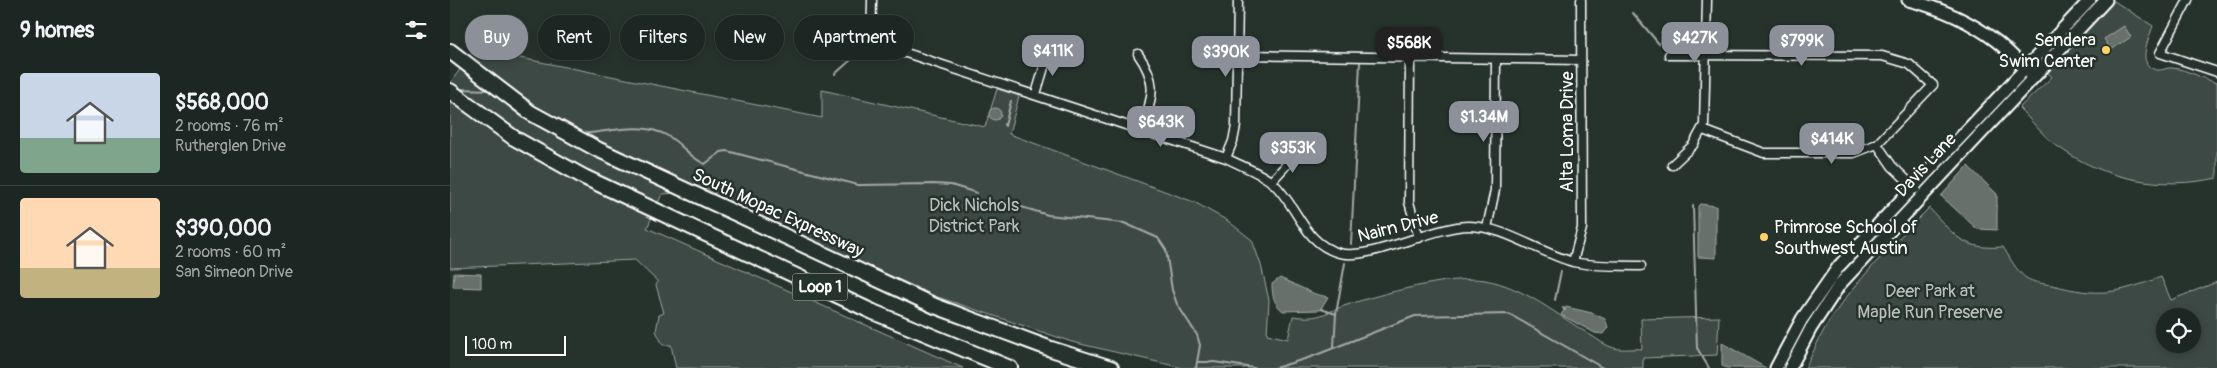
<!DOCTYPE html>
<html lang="en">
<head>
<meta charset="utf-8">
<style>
  :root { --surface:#1c2622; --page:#252e2a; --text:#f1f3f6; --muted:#a0a5a5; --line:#3a4340; --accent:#8c9099 }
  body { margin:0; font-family:Pangolin,sans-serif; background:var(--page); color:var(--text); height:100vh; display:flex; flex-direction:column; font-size:19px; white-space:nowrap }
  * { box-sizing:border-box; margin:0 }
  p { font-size:16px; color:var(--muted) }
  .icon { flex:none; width:28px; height:28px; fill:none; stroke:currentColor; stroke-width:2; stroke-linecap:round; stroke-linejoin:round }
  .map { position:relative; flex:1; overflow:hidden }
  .drawer { display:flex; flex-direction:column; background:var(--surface); width:450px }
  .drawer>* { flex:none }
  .top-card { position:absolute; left:15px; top:15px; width:475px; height:45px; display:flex; gap:10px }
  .buttons { position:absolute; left:1706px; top:308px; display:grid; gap:10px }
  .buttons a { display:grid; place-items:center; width:45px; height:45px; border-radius:50%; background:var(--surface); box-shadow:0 2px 8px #0003,0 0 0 1px var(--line); font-size:25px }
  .scale { position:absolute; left:15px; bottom:12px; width:101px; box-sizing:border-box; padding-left:5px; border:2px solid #fff; border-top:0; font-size:14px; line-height:18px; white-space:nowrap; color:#fff; -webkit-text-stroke:4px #26332d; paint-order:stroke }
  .price { position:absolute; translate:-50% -42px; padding:0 11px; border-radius:10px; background:var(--accent); color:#fff; font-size:16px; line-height:32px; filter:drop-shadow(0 1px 2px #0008) }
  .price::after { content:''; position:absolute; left:50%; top:30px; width:15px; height:11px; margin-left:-8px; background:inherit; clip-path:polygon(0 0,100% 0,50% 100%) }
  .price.active { background:#222; color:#fff }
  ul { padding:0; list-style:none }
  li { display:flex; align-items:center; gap:15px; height:125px; padding:0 20px }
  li+li { border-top:1px solid var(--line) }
  li span { display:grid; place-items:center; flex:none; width:140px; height:100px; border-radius:5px; color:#555 }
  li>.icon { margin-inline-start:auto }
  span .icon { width:60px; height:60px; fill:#fffc; stroke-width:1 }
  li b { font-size:21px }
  h2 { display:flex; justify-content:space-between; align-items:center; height:60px; padding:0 20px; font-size:21px }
  .chip { padding:0 18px; border-radius:22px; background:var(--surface); box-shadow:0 2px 8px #0003,0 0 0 1px var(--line); font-size:18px; line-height:45px }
  .chip.active { background:var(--accent); color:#fff }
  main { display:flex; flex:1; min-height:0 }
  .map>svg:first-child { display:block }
  .green { fill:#3e4944; stroke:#9ea4a2; fill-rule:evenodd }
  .water { fill:#67706c; stroke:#a4a9a7 }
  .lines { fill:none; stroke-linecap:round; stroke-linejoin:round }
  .stream { stroke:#a4a9a7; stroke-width:2 }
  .street-casing { stroke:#fff; stroke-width:11 }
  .secondary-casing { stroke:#fff; stroke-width:15 }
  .highway-casing { stroke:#fff; stroke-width:18 }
  .street { stroke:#26332d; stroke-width:8 }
  .secondary { stroke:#26332d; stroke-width:11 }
  .highway { stroke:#26332d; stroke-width:14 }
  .poi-dot { fill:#ffd166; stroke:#26332d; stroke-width:2 }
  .labels { text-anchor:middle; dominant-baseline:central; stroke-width:5; stroke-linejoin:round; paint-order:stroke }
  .shield { fill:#26332d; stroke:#bec2c0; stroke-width:1 }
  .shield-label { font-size:16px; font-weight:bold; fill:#fff }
  .poi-label { font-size:18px; fill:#fff; stroke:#26332d; text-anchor:end }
  .street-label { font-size:18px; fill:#fff; stroke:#26332d }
  .park-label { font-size:18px; fill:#bbbfbe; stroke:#26332d }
</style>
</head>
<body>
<main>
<section class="drawer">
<h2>9 homes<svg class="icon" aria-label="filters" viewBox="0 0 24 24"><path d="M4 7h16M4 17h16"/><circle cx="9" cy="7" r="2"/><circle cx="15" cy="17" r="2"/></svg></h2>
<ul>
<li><span style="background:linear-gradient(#c9d6e8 65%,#7fa58c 0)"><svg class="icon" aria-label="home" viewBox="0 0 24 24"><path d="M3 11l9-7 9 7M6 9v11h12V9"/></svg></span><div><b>$568,000</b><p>2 rooms · 76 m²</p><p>Rutherglen Drive</p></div></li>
<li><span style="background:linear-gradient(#ffd9b3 70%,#c2b280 0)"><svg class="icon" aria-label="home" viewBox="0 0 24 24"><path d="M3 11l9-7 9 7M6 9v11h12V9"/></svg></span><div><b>$390,000</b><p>2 rooms · 60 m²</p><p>San Simeon Drive</p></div></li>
</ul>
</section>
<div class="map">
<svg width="1767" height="368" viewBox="0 0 1767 368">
  <rect width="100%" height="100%" fill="#26332d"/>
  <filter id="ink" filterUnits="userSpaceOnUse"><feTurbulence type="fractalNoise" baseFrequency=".02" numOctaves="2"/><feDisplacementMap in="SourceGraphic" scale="10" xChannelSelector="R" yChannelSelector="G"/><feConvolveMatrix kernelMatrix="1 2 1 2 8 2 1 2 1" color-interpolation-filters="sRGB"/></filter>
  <g filter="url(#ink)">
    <!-- green -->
    <path class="green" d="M1664 1 1703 26C1699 38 1685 66 1707 70 1712 71 1717 67 1722 68 1737 69 1753 79 1767 83V178C1711 190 1654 180 1607 146 1593 136 1581 120 1569 108L1602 77 1597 72Z
      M25 49 372 118V90L535 127 547 89 569 96 559 134 744 202 778 221 802 240 811 265 819 300 817 334 838 339 843 316C870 320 873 313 897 305 930 294 1001 275 1035 280 1075 287 1108 316 1142 336 1148 340 1155 345 1161 347 1170 351 1183 348 1192 349L1191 319 1269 317 1267 355 1193 358V368H733L622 342 485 296 263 196 271 182 252 191 212 194 197 228 513 368H226L221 345H213L206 331 209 315 214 313 206 285 208 282 185 260 0 268V83Z
      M1479 208C1505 235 1511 250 1553 247 1559 256 1566 271 1576 278 1582 282 1594 284 1602 285 1649 297 1666 294 1711 277L1721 300 1767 282V368H1355C1363 354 1369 337 1378 323 1406 280 1443 244 1479 208ZM1715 316H1742V344H1715Z"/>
    <!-- water -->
    <path class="water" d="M1674 26 1681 37 1661 50 1654 39Z
      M539 114a6 6 0 1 1 12 0a6 6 0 1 1-12 0Z
      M1518 166 1547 194V230L1527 229 1491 196Z
      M259 176 271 182 263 196 252 191Z
      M1250 204 1266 206V258L1248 257V206Z
      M4 273 31 274V288L3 287Z
      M830 278 865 294 878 297 870 310 833 311C824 304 822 296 822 284Z
      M1116 307 1142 313 1155 319 1158 327 1153 334 1145 333 1111 315Z
      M1272 343 1316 368H1277L1272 366Z"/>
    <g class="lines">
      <!-- stream -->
      <path class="stream" d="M1183 13 1209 44
        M385 74 402 59
        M8 89 41 90
        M554 124 555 126 561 101
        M131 134C160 132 191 121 218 136 232 144 240 158 255 164L271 152 277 151 408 185 484 184 501 185 527 193
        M552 201 598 215 674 223 708 238 716 250 722 290 727 304 747 335 750 345 746 368
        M1243 205 1247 348 1259 368
        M901 244 910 63
        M1105 300 1111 271
        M1113 308 1115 310
        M871 309 886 314
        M884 347 886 314 895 263
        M748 362H764L804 368
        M825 368 861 357 965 316 1059 314 1153 368"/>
      <defs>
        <path id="street" d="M422 0 421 49 456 53 776 158C791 166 810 172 823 183 848 206 853 243 889 253 920 261 984 226 1019 226 1053 226 1090 253 1123 262 1145 267 1168 265 1191 266
          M1738 0 1710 53 1767 72
          M688 54C709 84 702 97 692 129
          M788 55 1131 60
          M1219 55 1432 56 1459 64 1483 85 1427 144 1404 153H1314L1253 130
          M960 58 959 202 969 238
          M586 94 598 54
          M1427 144 1442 166 1466 189
          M776 158 783 141 786 126 788 0
          M1222 165 1243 145 1254 125 1257 0
          M821 182 847 153 857 150
          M1037 228 1045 190 1046 59
          M1123 262 1132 228 1131 0"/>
        <path id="secondary" d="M1458 0C1490 8 1520 21 1546 41 1559 51 1569 63 1581 74
          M1326 368 1352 319 1389 266 1640 0
          M1340 368 1361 328 1390 284 1656 0"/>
        <path id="highway" d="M0 51 81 113 147 149 485 306 601 349 661 368
          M0 91 64 138 134 177 423 312 560 368"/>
      </defs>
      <!-- street casing -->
      <use href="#street" class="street-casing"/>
      <!-- secondary casing -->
      <use href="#secondary" class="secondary-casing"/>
      <!-- highway casing -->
      <use href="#highway" class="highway-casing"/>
      <!-- street -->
      <use href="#street" class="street"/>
      <!-- secondary -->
      <use href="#secondary" class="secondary"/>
      <!-- highway -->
      <use href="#highway" class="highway"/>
    </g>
  </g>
  <!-- markers -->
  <g class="poi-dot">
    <circle cx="1656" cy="50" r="5"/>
    <circle cx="1314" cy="237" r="5"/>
  </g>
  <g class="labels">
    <!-- shield labels -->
    <rect class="shield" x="342.5" y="273.5" width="55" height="27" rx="4"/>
    <g class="shield-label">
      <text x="370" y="287">Loop 1</text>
    </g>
    <!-- poi labels -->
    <g class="poi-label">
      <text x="1646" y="40">Sendera<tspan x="1646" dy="21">Swim Center</tspan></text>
      <text x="1324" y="227" text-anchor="start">Primrose School of<tspan x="1324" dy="21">Southwest Austin</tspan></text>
    </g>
    <!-- street labels -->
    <g class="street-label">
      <text transform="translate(1117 132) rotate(-90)">Alta Loma Drive</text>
      <text transform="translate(1476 165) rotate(-47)">Davis Lane</text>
      <text transform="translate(328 213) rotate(25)">South Mopac Expressway</text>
      <text transform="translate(948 227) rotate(-14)">Nairn Drive</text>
    </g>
    <!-- park labels -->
    <g class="park-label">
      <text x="524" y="205">Dick Nichols<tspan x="524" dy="21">District Park</tspan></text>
      <text x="1480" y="291">Deer Park at<tspan x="1480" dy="21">Maple Run Preserve</tspan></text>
    </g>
  </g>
</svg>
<div class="buttons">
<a><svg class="icon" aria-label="locate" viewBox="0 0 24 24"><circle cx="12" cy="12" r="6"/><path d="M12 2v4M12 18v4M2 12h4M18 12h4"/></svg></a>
</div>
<div class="scale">100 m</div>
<b class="price" style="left:1245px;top:64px">$427K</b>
<b class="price" style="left:1352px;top:67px">$799K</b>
<b class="price active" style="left:959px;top:69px">$568K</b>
<b class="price" style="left:603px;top:77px">$411K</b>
<b class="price" style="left:776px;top:78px">$390K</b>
<b class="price" style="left:1034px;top:143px">$1.34M</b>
<b class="price" style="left:711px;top:148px">$643K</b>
<b class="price" style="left:1382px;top:165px">$414K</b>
<b class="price" style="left:843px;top:174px">$353K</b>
<div class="top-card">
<a class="chip active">Buy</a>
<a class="chip">Rent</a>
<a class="chip">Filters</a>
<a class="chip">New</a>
<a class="chip">Apartment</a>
</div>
</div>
</main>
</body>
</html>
